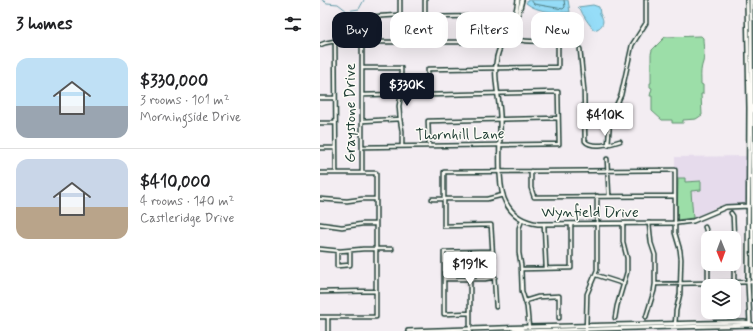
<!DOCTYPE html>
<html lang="en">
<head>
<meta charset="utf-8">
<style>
  :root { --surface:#fff; --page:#f6f6f6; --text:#202124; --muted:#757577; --line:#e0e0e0; --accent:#111827 }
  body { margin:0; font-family:Mynerve,sans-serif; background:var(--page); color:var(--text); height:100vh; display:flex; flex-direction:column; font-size:15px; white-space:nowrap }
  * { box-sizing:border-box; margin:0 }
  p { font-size:13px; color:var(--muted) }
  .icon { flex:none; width:22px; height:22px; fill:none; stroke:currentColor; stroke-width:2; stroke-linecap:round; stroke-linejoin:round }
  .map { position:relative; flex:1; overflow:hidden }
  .side { display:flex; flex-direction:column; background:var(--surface); width:320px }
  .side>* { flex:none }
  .top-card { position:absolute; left:12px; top:12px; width:361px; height:36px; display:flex; gap:8px }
  .needle { width:26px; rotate:179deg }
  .tools { position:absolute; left:381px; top:231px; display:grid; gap:8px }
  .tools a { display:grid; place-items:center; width:40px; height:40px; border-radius:8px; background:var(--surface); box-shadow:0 4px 16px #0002; font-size:20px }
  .price { position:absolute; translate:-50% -34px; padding:0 9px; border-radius:4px; background:#fff; color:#222; font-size:13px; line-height:26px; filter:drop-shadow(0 1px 2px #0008) }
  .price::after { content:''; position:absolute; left:50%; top:24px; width:12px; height:9px; margin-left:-6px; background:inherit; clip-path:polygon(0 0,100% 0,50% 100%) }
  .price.selected { background:var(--accent); color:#fff }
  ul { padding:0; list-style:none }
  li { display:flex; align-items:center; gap:12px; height:100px; padding:0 16px }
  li+li { border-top:1px solid var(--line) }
  li span { display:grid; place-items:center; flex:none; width:112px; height:80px; border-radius:12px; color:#555 }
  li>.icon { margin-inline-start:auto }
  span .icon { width:48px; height:48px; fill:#fffc; stroke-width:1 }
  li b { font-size:17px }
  h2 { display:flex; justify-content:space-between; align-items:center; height:48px; padding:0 16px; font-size:17px }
  .tag { padding:0 14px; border-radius:12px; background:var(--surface); box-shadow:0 4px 16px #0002; font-size:14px; line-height:36px }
  .tag.selected { background:var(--accent); color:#fff }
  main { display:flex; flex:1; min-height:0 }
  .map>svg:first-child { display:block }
  .built { fill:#e6dbec }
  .green { fill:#9cdea8; stroke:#5e8e6e }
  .water { fill:#96ddf8; stroke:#669daa }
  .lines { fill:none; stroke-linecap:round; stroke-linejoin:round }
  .shore { stroke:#4f7d82; stroke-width:1 }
  .stream { stroke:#669daa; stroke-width:1 }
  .minor-casing { stroke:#1f3d34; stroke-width:5.5 }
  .tertiary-casing { stroke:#1f3d34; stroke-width:6 }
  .minor { stroke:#fdfcf7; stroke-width:2.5 }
  .tertiary { stroke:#fdfcf7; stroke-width:3 }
  .labels { text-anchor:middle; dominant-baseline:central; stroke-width:3; stroke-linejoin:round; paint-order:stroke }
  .street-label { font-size:15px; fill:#1f3d34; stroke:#fdfcf7 }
</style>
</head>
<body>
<main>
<section class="side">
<h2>3 homes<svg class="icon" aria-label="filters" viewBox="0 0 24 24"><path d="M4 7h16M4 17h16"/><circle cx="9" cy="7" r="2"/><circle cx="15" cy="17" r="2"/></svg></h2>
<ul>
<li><span style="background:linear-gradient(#bfe0f5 60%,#9aa5b1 0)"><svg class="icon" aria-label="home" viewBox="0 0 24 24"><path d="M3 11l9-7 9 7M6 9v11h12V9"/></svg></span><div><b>$330,000</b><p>3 rooms · 101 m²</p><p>Morningside Drive</p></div></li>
<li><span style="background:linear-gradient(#c9d6e8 60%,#b9a48a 0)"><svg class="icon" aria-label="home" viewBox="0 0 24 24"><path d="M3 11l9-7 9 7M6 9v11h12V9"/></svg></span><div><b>$410,000</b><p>4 rooms · 140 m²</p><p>Castleridge Drive</p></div></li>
</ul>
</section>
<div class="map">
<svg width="433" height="331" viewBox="0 0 433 331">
  <rect width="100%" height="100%" fill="#f3edf2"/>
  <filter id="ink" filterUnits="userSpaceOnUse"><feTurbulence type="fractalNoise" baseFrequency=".025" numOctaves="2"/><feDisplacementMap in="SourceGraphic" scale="8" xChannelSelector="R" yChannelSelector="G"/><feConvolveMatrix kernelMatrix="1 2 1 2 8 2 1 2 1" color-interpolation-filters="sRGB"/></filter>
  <g filter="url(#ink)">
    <!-- built -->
    <path class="built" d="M427 156 426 202 425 203 402 205 394 208 377 216 362 220H357L358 168H355V157Z"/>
    <!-- green -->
    <path class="green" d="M345 37 381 36 383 38C383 45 385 55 383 62 380 71 381 75 381 84L383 85V94H381L382 115 376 119 363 120V123H352V120H342L332 111V96H330L332 88 330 87V83H331V54L332 50Z
      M358 178H365V182L381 181V190L371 191 373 218 357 220Z"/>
    <!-- water -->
    <path class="water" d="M208 0H248L250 12C236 13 217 12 206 3Z
      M273 5 279 7 280 14C286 22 282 28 274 30 270 25 266 20 264 16 261 12 262 10 258 7Z"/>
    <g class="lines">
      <!-- shore -->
      <path class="shore" d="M211 0 214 4 243 9 245 7 244 0"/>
      <!-- stream -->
      <path class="stream" d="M2 0 7 3 18 4 27 11 39 9 44 0"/>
      <defs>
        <path id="minor" d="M80 0V41
          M105 0V14L108 17 177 16 194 19
          M42 42H165L181 46
          M0 45 5 43 15 41 16 173
          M260 49 264 90 265 141C271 149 292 144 300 141
          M42 68H81V94L79 106 80 119 82 131V146
          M42 95 81 94
          M0 98H15
          M264 112H292
          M42 121 80 119
          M0 123H15
          M288 145 290 119 301 95 312 45 326 23V0
          M109 146 108 121 238 118
          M42 147 239 144 238 92 108 95V69L238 67V41C221 41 201 44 186 35
          M0 148H15
          M287 159 289 196
          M211 171V188L214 197 355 196
          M0 173H56V317H0
          M42 173V34L44 18 46 17 80 15
          M0 199 27 201 42 199H56
          M112 199H167L183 195
          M411 213 413 216 414 238
          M202 220 199 228V253L201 265 202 291 207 307 209 328
          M0 224 22 227 42 224H56
          M224 224 226 268
          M385 227 388 236V283
          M0 249 20 251 43 249H72
          M17 251V266L30 265V251
          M414 264V308
          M201 269 251 268V224
          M276 275 304 284
          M124 279H165L175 277
          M150 279V331
          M335 284 433 282
          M0 292 56 291
          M205 301 218 297 239 296V318
          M176 307 171 225 124 226V172L355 170V233L360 250 361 259 360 294 356 311 355 325
          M150 313 124 314V252L172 251
          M411 315 413 312
          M8 317V331
          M326 317 334 291 335 284V255L331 243 329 223
          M295 318 297 306 307 272V258L303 242V224
          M266 331 267 294 277 270V196"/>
        <path id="tertiary" d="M198 0C196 22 182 36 177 57 173 77 179 95 180 115 181 136 176 186 186 203 193 216 204 222 218 224L357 223 373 221 406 207 429 206
          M427 0 429 108 428 282 430 323
          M431 0 433 298
          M196 18 199 12 202 0
          M88 331 209 327 424 322 430 323 433 325
          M192 331 202 330
          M200 331 433 325"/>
      </defs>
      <!-- minor casing -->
      <use href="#minor" class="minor-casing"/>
      <!-- tertiary casing -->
      <use href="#tertiary" class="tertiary-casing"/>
      <!-- minor -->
      <use href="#minor" class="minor"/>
      <!-- tertiary -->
      <use href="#tertiary" class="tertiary"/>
    </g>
  </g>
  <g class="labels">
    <!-- street labels -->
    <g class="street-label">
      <text transform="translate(31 113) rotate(-90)">Graystone Drive</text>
      <text transform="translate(140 135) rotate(-1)">Thornhill Lane</text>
      <text x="270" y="213">Wynfield Drive</text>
    </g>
  </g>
</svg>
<div class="tools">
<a><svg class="needle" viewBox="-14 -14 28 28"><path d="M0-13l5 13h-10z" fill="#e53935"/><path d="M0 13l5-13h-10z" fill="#757577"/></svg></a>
<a><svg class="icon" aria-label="layers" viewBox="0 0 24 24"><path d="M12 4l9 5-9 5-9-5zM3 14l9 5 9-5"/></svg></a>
</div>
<b class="price selected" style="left:87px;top:107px">$330K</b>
<b class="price" style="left:285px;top:137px">$410K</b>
<b class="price" style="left:150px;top:286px">$191K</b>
<div class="top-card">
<a class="tag selected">Buy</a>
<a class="tag">Rent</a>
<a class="tag">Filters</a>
<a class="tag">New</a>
</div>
</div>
</main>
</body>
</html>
